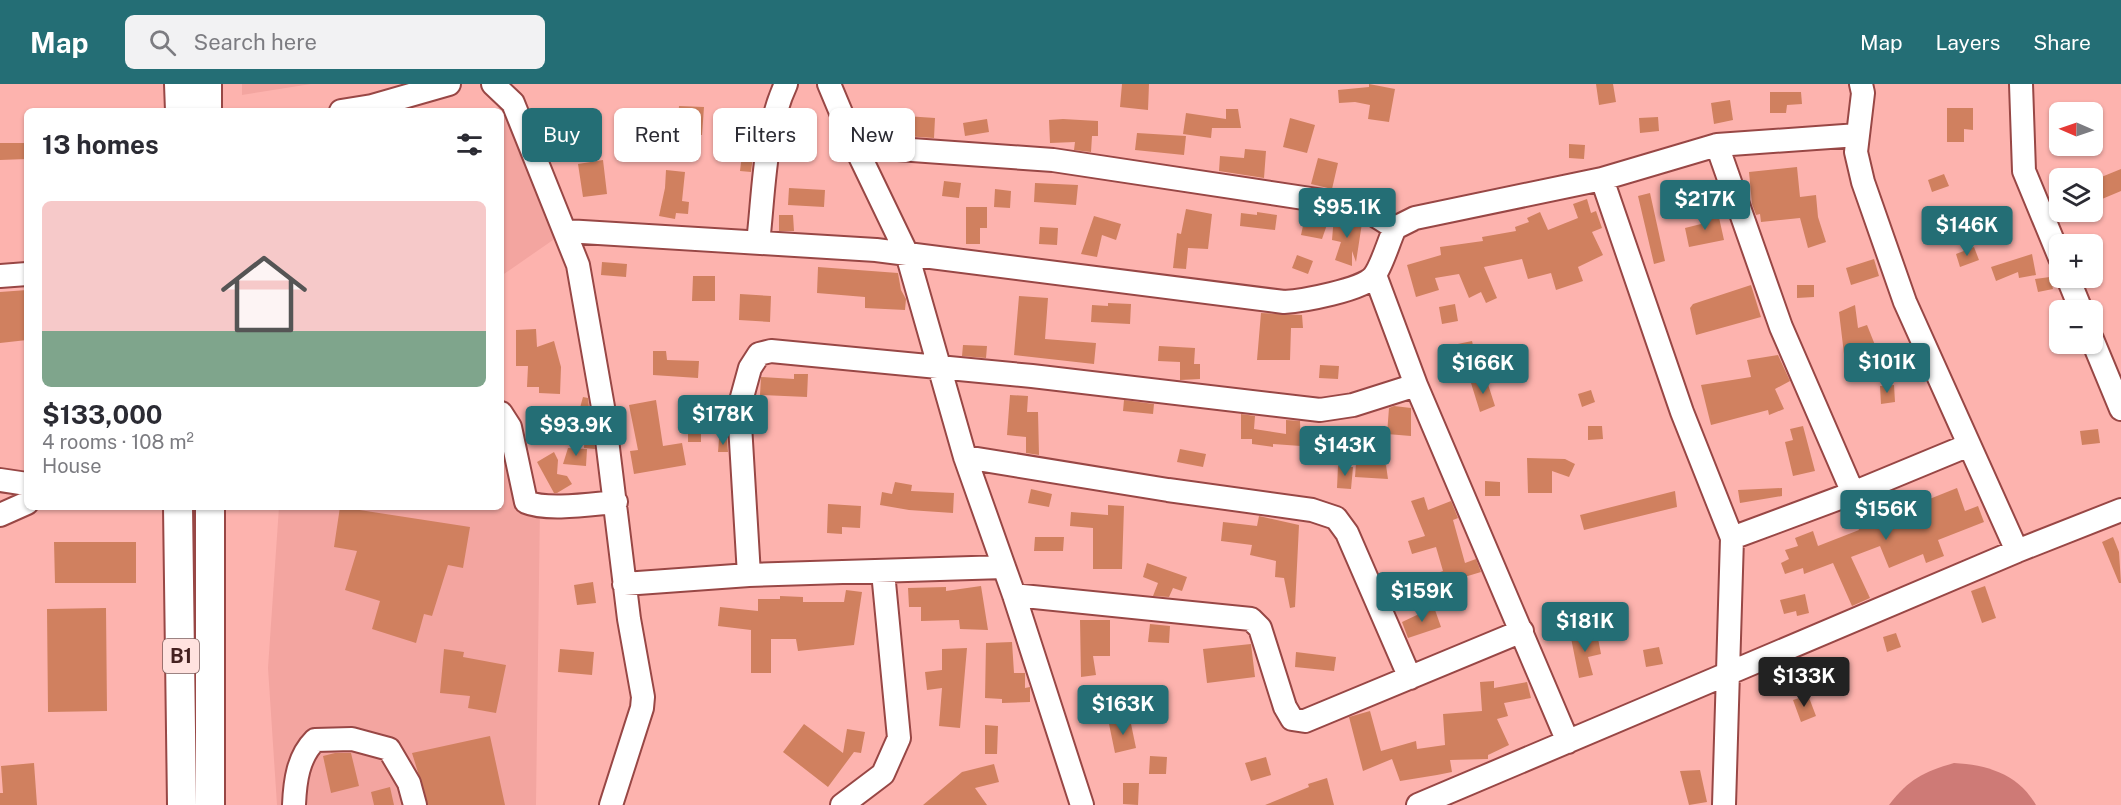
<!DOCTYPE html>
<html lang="en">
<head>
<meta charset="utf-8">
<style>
  :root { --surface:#fff; --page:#f2f2f3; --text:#2b2b33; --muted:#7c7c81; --line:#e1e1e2; --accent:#246e75 }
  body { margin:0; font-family:"Public Sans",sans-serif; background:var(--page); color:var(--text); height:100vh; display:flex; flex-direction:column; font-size:22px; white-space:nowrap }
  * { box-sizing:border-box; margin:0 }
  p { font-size:20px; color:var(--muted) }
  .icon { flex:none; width:33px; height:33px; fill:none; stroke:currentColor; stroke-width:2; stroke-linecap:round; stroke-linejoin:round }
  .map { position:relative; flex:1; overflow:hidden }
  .details { position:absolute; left:24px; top:24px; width:480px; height:402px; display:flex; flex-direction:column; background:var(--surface); border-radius:9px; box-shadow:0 2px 4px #0004 }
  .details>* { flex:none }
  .guide { position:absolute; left:522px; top:24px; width:570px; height:54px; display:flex; gap:12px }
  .needle { width:39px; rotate:272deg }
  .buttons { position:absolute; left:2049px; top:18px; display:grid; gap:12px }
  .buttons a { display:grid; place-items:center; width:54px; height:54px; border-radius:9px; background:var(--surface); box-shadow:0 2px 4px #0004; font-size:30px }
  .price { position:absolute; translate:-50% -51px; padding:0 14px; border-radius:6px; background:var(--accent); color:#fff; font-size:20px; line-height:39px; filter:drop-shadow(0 2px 3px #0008) }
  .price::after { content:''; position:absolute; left:50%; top:36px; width:18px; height:14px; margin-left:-9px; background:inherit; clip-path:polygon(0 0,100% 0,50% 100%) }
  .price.on { background:#222; color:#fff }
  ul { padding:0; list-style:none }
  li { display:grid; align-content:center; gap:12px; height:318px; padding:0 18px }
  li+li { border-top:2px solid var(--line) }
  li span { display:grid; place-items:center; height:186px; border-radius:9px; color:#555 }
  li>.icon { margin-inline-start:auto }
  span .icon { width:108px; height:108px; fill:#fffc; stroke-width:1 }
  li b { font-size:26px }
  h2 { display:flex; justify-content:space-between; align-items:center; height:72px; padding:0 18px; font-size:26px }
  .pill { padding:0 21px; border-radius:9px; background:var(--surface); box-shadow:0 2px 4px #0004; font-size:21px; line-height:54px }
  .pill.on { background:var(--accent); color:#fff }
  header { display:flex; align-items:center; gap:36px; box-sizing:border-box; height:84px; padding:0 30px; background:var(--accent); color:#fff }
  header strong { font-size:28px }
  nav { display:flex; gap:33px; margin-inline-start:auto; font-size:21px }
  .search { width:420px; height:54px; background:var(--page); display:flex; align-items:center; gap:15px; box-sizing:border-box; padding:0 21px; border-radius:9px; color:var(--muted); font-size:22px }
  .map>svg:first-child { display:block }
  .built { fill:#f3a5a0 }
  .water { fill:#ce7a76 }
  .building { fill:#d0805f }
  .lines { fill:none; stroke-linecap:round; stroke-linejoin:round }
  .minor-casing { stroke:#984745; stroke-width:26 }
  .major-casing { stroke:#984745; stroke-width:32 }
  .minor { stroke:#fff; stroke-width:22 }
  .major { stroke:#fff; stroke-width:28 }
  .labels { text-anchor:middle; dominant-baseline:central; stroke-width:6; stroke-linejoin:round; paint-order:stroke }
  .shield { fill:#ffe2df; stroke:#7c5b59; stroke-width:1.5 }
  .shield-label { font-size:20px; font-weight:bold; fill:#442120 }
</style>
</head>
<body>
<header>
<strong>Map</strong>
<div class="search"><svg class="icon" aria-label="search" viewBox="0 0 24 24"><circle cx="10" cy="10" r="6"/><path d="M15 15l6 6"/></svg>Search here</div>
<nav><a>Map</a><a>Layers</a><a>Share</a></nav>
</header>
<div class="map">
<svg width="2121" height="721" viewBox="0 0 2121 721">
  <rect width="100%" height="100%" fill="#fdb3ae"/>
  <!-- built -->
  <path class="built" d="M242 0H311L242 11Z
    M513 19 566 147 501 192V27H486Z
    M501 329 540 422 536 721H277L268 584 279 423H501Z"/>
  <!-- water -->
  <path class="water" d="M1954 679C1988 681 2018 690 2036 721H1889C1909 695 1923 688 1954 679Z"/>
  <!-- building -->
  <path class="building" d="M1122 0H1149L1148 26 1120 23Z
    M1369 0 1395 5 1389 38 1368 35 1370 21 1355 18 1339 19 1338 6 1369 3Z
    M1596 0H1613L1616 18 1599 21Z
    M1770 8H1801L1802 20 1787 21 1786 29H1770Z
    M1730 16 1733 36 1714 40 1711 19Z
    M679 22 704 23 702 51 677 50Z
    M1947 24H1973V46L1964 45V58H1947Z
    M1226 25H1238L1241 44H1212L1211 54 1183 50 1186 29 1226 35Z
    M891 31 935 34 934 54 890 51Z
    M1658 33 1659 47 1640 49 1639 34Z
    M1290 34 1315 41 1307 69 1283 63Z
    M987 35 989 48 965 52 963 39Z
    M1063 35 1098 37V52H1092L1091 68 1074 66 1075 58 1050 59 1049 36Z
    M1137 49 1186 52 1184 71 1135 66Z
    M0 59H27V75L0 76Z
    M1569 60 1585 61 1584 75 1569 74Z
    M1245 65 1266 67 1264 94 1219 87 1220 72 1244 74Z
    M742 71 753 72 751 88 740 87Z
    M1318 74 1338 79 1332 105 1311 100Z
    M603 76 607 110 583 113 578 80Z
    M1797 83 1800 113 1816 111 1818 133 1826 158 1808 164 1800 134 1761 138 1760 130 1756 131 1752 120 1749 88Z
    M2121 85V107L2102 115 2094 96Z
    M666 86 685 88 682 117 689 118 688 130 676 129 675 135 659 132 665 104Z
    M1944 90 1949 102 1932 108 1928 96Z
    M944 97 961 99 959 114 942 112Z
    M1035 99 1078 101 1076 121 1034 118Z
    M789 104 825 106 824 123 788 121Z
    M995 105 1011 107 1010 124 994 123Z
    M1650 109 1665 177 1654 180 1638 112Z
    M1720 110 1723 125 1707 128 1704 114Z
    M1587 115 1591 129 1596 127 1602 144 1592 148 1603 171 1578 183 1583 197 1556 206 1551 189 1528 195 1522 175 1484 183 1497 214 1486 219 1481 208 1469 214 1459 190 1435 194 1439 206 1416 213 1407 181 1441 171 1440 163 1483 157 1482 153 1516 147 1515 143 1529 138 1527 134 1540 128 1548 146 1578 134 1573 120Z
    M966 123H987V144H980V160H966Z
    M1186 125 1212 130 1208 165 1188 164 1186 185 1173 184 1177 149 1181 150Z
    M1257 128 1277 131 1275 146 1240 142 1241 129 1257 131Z
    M1306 128 1330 132 1322 155 1301 151Z
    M1718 129 1724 156 1689 163 1685 144 1701 140 1699 133Z
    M779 131H793L794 147H779Z
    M1094 132 1121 140 1116 156 1102 151 1097 173 1081 170Z
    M1334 132 1362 139 1356 178 1352 167V182L1335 176 1341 158 1332 156Z
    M1040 143 1058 144 1057 161 1039 160Z
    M1974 163 1979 176 1960 183 1956 170Z
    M2032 170 2036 191 2019 194 2018 188 1996 197 1991 183Z
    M1297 171 1313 177 1308 190 1292 184Z
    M1874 175 1879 192 1851 201 1846 184Z
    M602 178 627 180 626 193 601 191Z
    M818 183 898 189 901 206 906 215 905 226 865 224V213L817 209Z
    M693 192H715V217H692Z
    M2050 193 2053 205 2038 208 2035 195Z
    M1751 201 1761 233 1696 251 1690 224 1693 220Z
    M1797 201H1814V213L1797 214Z
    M27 206V256L0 259V208Z
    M740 210 771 212 770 238 739 236Z
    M1019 212 1048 214 1045 255 1096 259 1094 280 1014 271Z
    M1108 219 1131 220 1130 240 1091 238 1092 221 1108 222Z
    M1455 220 1458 237 1442 240 1439 223Z
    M1855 221 1858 244 1867 241 1879 271V276L1868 281 1862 268 1844 270 1839 228Z
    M1261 229 1302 231 1303 244H1291L1290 276H1257Z
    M536 245 537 263 554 257 561 283 560 310 539 309V303H527L528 282H516V246Z
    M1472 257 1476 274 1456 278 1453 261Z
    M963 261 987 262 986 274 962 272Z
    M1159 262 1195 264 1194 280H1200V295L1180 296V278L1158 277Z
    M653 267H666L667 276 699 277 698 294 653 291Z
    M1778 271 1790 297 1775 305 1784 325 1769 331 1768 326 1711 341 1701 301 1751 293 1747 276Z
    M1320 281 1339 282 1338 295 1319 294Z
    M794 290H808L807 313 760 311 761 293 794 295Z
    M1486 294 1495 322 1480 328 1471 299Z
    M1894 301 1895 318 1881 320 1880 302Z
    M1591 306 1595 318 1582 323 1578 310Z
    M1010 311 1028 312 1027 328H1038L1039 371 1026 369V353L1007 351Z
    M583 313 588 314 591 343 576 338Z
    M656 316 663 362 682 359 686 381 634 390 630 367 638 366 629 321Z
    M1124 316 1154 320 1153 330 1123 327Z
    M1394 322 1411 324V352L1387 350 1389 324Z
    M1241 330 1255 332 1254 345 1286 350V336L1300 337 1301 362 1273 360V363L1252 360V355H1241Z
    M1588 342H1602L1603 355 1588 356Z
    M1803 342 1815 387 1793 392 1785 358 1793 356 1790 345Z
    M2098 345 2100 359 2082 361 2080 347Z
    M688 346H701V358H688Z
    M585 350H593L595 365 584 364Z
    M719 355H727L728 368H718Z
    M568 364 587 365 586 382 563 380Z
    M1180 365 1206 370 1203 383 1177 378Z
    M554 368 558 376 557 390 567 392 572 400 557 409H554L537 378Z
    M1527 374 1565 375 1575 380 1569 393 1552 387V409H1528Z
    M1356 379 1386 381 1388 395 1355 393Z
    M1338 382 1353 383 1351 405 1337 404Z
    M1485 397 1500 398V412H1485Z
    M895 398 912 401 911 407 954 409 953 429 909 426 880 421 882 408 892 410Z
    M1782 404V412L1740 419 1738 406Z
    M1957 404 1965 427 1978 422 1984 438 1938 456 1944 472 1926 479 1923 470 1889 484 1880 462 1851 473 1870 514 1852 522 1833 479 1804 490 1803 484 1785 490 1781 479 1789 475 1785 466 1798 462 1795 454 1813 447 1818 462 1859 446 1857 441 1908 427 1907 424Z
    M1031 405 1052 410 1049 423 1028 419Z
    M1675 407 1677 423 1584 446 1580 431Z
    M1424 413 1428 426 1451 417 1458 434 1453 436 1465 479 1476 475 1481 488 1418 507 1415 497 1443 487 1436 463 1412 470 1408 457 1425 452 1411 417Z
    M828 420 861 422 860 444 842 443V450L827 449Z
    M1108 421 1124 422 1122 485H1093V444L1070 442 1071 428 1108 431Z
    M340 423 470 443 463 484 448 481 432 532 424 530 416 559 372 545 380 517 345 506 357 467 334 463Z
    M1259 432 1299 441 1295 523 1290 524 1284 494 1275 493 1276 477 1250 471 1252 461 1221 457 1223 438 1257 442Z
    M1035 453H1064L1063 467H1034Z
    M2113 453 2119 468 2121 499H2119L2102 458Z
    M54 458H136V499H55Z
    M1147 479 1187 493 1182 507 1173 504 1169 513 1153 512 1158 499 1143 493Z
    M593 498 596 519 577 521 574 501Z
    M981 502 988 546 960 545 959 536 921 537V523H909L908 504 946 503V507Z
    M1985 502 1996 534 1982 539 1971 507Z
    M846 506 862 508 854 561 798 567 796 555H771V589H751V546L718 542 720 523 758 527V515H780V512L803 513V518H844Z
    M1805 510 1809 529 1797 532 1796 527 1784 530 1780 516Z
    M1434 523 1441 543 1408 554 1402 538Z
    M106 524 107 627 48 628 47 525Z
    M1080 536H1110V572H1093L1096 591 1081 593Z
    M1150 540 1170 542 1169 559 1148 558Z
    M1597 549 1601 570 1588 573 1593 591 1579 594 1571 554Z
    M1896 549 1901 563 1887 568 1883 553Z
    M1012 558 1014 589H1025V604L1030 603V618L1002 619V615L985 614 986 559Z
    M1251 560 1255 593 1207 599 1203 565Z
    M1659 563 1663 580 1646 583 1643 566Z
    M967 564 960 644 939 642 942 604 927 606 925 588 942 586V565Z
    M444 565 464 568 463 573 506 581 496 629 468 624 470 612 440 609Z
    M560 565 594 568 592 591 558 588Z
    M1296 568 1336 573 1334 587 1295 583Z
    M1494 597V604L1527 598 1531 614 1504 619 1508 632 1497 635 1509 661 1488 671V675L1450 676 1452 688 1437 691 1400 697 1392 675 1363 687 1349 633 1370 627 1381 667 1416 657 1417 665 1445 661 1443 630 1482 627 1480 598Z
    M1808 611 1816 632 1801 638 1793 616Z
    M1130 635 1136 664 1115 669 1109 640Z
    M804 640 843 669 847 645 865 648 861 669 854 668 828 703 783 668Z
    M985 641 998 642 997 670H985Z
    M490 652 505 721H428L412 669Z
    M335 669H351L359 702 331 709 323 672Z
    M1150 672 1167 673 1166 690H1149Z
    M1266 673 1271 691 1251 697 1245 679Z
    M34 679 37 721H0V709H3L1 682Z
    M994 680 999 698 975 704 987 721H923L962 688Z
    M1700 686 1707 718 1689 721 1680 687Z
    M1327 694 1334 721H1265L1309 703 1308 700Z
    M1123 699H1139L1138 721 1123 720Z
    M390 703 394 721H374L371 708Z"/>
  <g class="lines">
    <defs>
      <path id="minor" d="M493 0 513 19 578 181 603 323 629 535 643 613 642 624 611 721
        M829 0 855 62 907 170 965 373 1014 511 1082 721
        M1861 0 1863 9 1856 68 1863 98 1905 218 2017 467
        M2021 0 2024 87 2060 174
        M341 27 372 22 449 0
        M1717 61 1781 243 1853 409
        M855 62 1053 76 1350 121 1368 127 1395 144
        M1602 95 1682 328 1732 454 1724 721
        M566 147 876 166 1284 218C1302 217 1363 206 1374 192 1382 182 1389 156 1395 144L1415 134 1602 95 1717 61 1858 51
        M758 159C764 107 764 47 786 0
        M1375 191 1416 301 1568 658
        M0 192 27 190
        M2068 194 2081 226
        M2092 255 2121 325
        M501 329 510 343 526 418C547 427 592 420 616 418
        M965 373 1168 406 1312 426 1336 434 1347 449 1410 594
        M0 396 27 400
        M0 431 27 419
        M1732 454 1853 409 1969 361
        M749 491 739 324 750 284 759 270 771 267 1032 292 1320 326 1353 321 1416 301
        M624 500 749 491 1004 483
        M1014 511 1251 535 1260 544 1285 623 1292 635 1305 637 1522 547
        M294 721C295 697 298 673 315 656L352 655 389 665 409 699 415 721
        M842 721 883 690 899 654 883 488
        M1418 721 2017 467 2121 426"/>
      <path id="major" d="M179 0 180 27
        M207 27V0
        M178 423 182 721
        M210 423V721"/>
    </defs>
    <!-- minor casing -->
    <use href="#minor" class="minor-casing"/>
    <!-- major casing -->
    <use href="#major" class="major-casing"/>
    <!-- minor -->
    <use href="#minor" class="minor"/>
    <!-- major -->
    <use href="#major" class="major"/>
  </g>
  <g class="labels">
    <!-- shield labels -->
    <rect class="shield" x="163" y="555" width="36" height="34" rx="4.5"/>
    <g class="shield-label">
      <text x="181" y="572">B1</text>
    </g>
  </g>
</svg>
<div class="buttons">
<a><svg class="needle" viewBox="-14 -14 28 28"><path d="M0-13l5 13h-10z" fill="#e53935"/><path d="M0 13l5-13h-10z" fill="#7c7c81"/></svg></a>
<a><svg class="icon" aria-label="layers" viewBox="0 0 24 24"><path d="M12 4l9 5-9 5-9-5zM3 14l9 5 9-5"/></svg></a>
<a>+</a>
<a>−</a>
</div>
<b class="price" style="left:1705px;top:147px">$217K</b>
<b class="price" style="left:1347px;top:155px">$95.1K</b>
<b class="price" style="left:1967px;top:173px">$146K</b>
<b class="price" style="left:1887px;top:310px">$101K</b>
<b class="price" style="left:1483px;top:311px">$166K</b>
<b class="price" style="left:723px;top:362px">$178K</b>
<b class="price" style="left:576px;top:373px">$93.9K</b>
<b class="price" style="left:1345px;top:393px">$143K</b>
<b class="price" style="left:1886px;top:457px">$156K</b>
<b class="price" style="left:1422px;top:539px">$159K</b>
<b class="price" style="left:1585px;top:569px">$181K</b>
<b class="price on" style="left:1804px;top:624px">$133K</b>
<b class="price" style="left:1123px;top:652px">$163K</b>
<div class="guide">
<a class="pill on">Buy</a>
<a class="pill">Rent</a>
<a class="pill">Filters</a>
<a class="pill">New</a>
</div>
<section class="details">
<h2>13 homes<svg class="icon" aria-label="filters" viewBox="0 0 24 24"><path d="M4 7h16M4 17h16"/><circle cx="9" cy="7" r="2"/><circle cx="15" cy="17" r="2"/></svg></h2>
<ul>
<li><span style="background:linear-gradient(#f6c9c9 70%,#7fa58c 0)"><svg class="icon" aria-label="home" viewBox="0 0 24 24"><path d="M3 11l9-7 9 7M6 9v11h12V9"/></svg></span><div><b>$133,000</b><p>4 rooms · 108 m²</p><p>House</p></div></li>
</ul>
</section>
</div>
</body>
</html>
